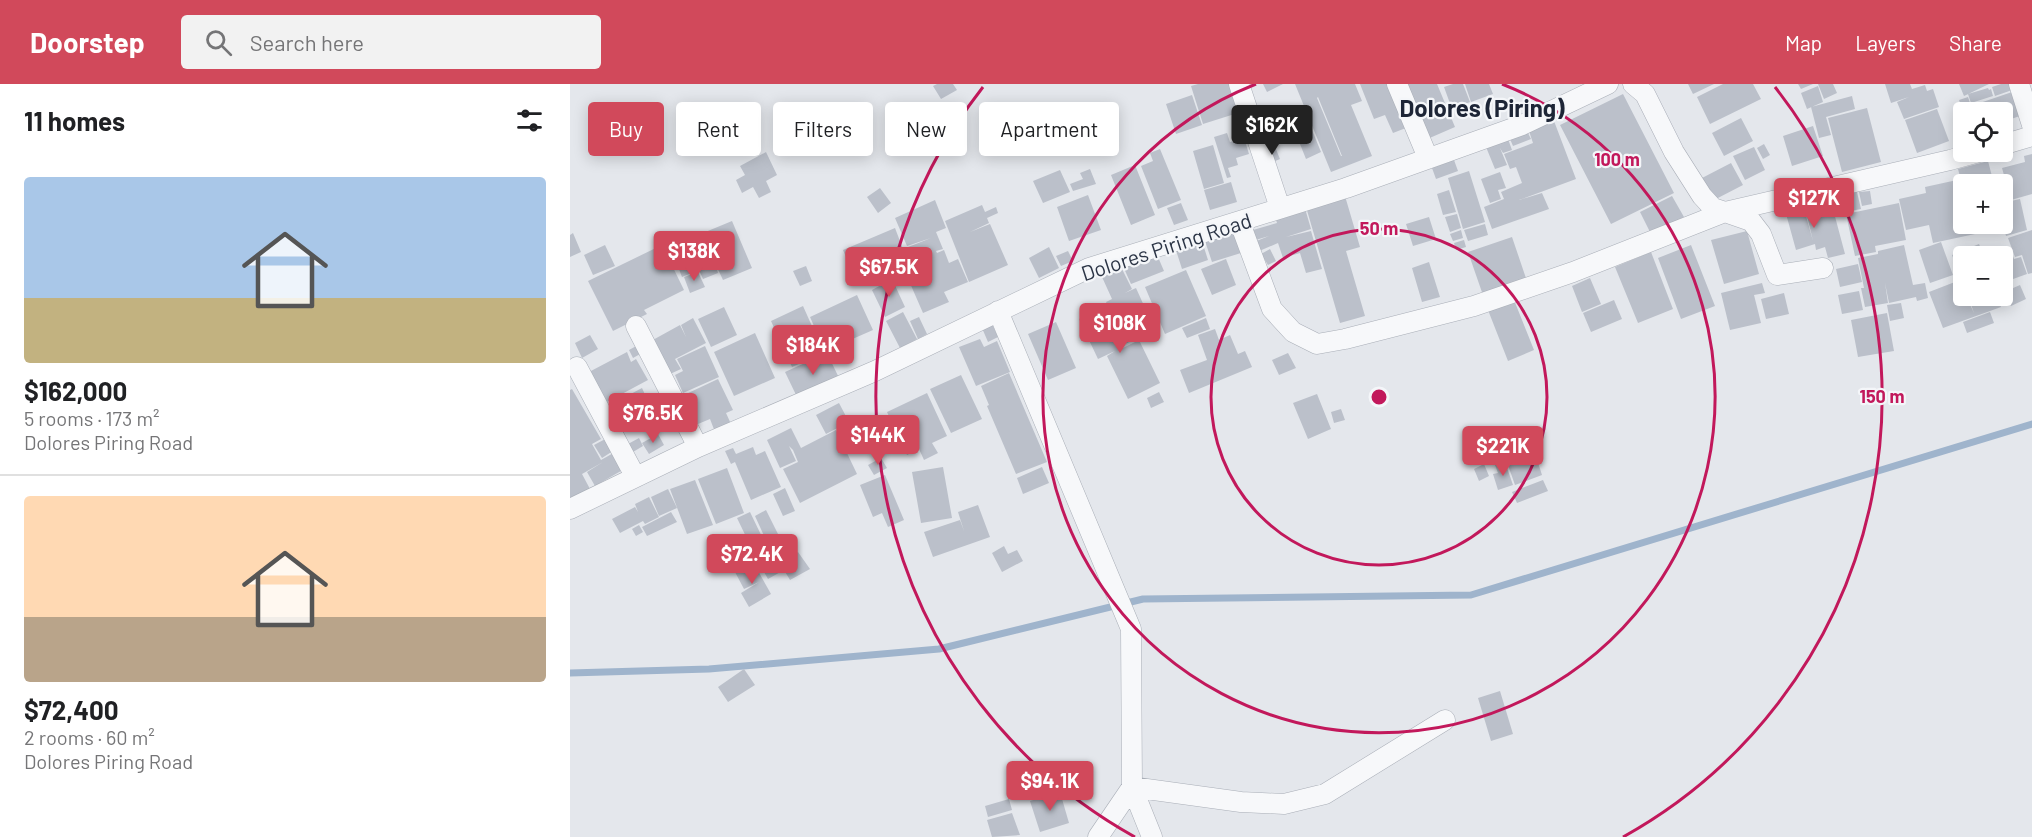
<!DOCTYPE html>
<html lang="en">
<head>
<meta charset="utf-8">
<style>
  :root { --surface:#fff; --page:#f2f2f2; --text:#202124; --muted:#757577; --line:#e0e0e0; --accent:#d1495b }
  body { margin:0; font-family:Barlow,sans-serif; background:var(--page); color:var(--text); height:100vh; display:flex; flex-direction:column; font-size:22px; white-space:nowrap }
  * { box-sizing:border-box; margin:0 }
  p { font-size:20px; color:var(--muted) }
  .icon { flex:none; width:33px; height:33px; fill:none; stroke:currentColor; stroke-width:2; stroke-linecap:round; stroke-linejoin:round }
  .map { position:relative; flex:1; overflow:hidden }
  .drawer { display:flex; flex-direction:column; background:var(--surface); width:570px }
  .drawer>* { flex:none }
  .guide { position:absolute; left:18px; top:18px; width:570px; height:54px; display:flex; gap:12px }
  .controls { position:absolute; left:1383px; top:18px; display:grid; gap:12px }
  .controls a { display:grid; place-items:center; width:60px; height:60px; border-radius:6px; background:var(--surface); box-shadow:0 3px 15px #0003; font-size:30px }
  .price { position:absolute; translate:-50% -51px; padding:0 14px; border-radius:6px; background:var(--accent); color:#fff; font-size:20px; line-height:39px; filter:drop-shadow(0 2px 3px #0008) }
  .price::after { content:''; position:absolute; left:50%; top:36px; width:18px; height:14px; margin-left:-9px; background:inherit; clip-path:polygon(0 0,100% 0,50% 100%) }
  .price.on { background:#222; color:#fff }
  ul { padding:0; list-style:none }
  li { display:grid; align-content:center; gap:12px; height:318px; padding:0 24px }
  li+li { border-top:2px solid var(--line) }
  li span { display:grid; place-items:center; height:186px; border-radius:6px; color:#555 }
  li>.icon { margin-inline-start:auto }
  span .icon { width:108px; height:108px; fill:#fffc; stroke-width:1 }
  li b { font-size:26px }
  h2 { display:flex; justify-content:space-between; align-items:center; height:72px; padding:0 24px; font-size:26px }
  .pill { padding:0 21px; border-radius:6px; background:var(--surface); box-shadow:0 3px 15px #0003; font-size:21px; line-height:54px }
  .pill.on { background:var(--accent); color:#fff }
  header { display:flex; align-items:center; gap:36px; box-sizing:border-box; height:84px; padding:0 30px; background:var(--accent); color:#fff }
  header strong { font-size:28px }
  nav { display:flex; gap:33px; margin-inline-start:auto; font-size:21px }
  .search { width:420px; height:54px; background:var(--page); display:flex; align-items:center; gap:15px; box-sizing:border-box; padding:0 21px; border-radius:6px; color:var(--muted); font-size:22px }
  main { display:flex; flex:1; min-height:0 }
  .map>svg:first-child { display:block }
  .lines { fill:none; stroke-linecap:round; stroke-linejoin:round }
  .stream { stroke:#9fb4cc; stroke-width:7 }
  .building { fill:#bbc0ca; fill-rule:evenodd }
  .street-casing { stroke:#a9aeb7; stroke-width:21 }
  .street { stroke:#f7f8fa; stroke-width:20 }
  .ring { fill:none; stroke:#c2185b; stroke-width:3 }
  .labels { text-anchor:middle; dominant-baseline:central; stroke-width:4.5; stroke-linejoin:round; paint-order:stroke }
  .street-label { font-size:21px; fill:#2b3445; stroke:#f4f6f9 }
  .quarter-label { font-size:24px; font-weight:bold; fill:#1d2536; stroke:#f4f6f9 }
  .centre { fill:#c2185b; stroke:#f4f6f9; stroke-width:3 }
  .ring-label { font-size:18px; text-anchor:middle; font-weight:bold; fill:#c2185b; stroke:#f4f6f9; stroke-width:4.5; stroke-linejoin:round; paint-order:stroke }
</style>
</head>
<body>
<header>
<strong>Doorstep</strong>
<div class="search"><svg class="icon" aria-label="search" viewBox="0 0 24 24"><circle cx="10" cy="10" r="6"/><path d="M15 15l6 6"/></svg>Search here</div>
<nav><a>Map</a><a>Layers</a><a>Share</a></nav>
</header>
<main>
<section class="drawer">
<h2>11 homes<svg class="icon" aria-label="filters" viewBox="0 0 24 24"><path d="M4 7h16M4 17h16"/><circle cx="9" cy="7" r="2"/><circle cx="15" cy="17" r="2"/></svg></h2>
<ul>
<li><span style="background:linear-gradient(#a9c7e8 65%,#c2b280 0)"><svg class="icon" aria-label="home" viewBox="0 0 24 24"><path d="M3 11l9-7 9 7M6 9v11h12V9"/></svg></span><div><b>$162,000</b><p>5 rooms · 173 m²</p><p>Dolores Piring Road</p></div></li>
<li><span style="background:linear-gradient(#ffd9b3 65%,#b9a48a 0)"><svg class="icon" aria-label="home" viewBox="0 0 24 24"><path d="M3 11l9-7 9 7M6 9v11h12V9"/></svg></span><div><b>$72,400</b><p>2 rooms · 60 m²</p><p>Dolores Piring Road</p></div></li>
</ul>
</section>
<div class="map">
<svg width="1462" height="753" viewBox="0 0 1462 753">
  <rect width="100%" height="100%" fill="#e4e7ec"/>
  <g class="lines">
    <!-- stream -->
    <path class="stream" d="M0 589 139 585 369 565 573 515 901 511 1462 340"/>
  </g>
  <!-- building -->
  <path class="building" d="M367 0H383L387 6 371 15 363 2Z
    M628 0H662L671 28 633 40 621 2Z
    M693 0H713L697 8Z
    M725 0H785L792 17 781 21 802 72 761 88ZM748 13 772 72H771L747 14Z
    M790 0H825L841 42 823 49 815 31 804 35Z
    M831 0H867L885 43 855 56Z
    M883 0H893L900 18 882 25 874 3Z
    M895 0H919L923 10 901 18Z
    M1118 0H1144L1123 10Z
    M1153 0H1183L1191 15 1140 40 1127 13Z
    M1228 0H1243L1231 5Z
    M1248 0H1263L1267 9 1254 15Z
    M1315 0H1340L1342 5 1355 1 1357 7 1363 5 1369 23 1334 35 1327 18 1339 13 1321 19Z
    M1389 0H1419L1394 12Z
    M1431 0H1444L1445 5 1425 12 1422 3Z
    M1248 2 1253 18 1237 25 1231 9Z
    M1418 4 1419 6 1421 5 1423 12 1401 19 1398 10Z
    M1445 7 1453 31 1432 38V28H1393L1389 16 1398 13 1401 22Z
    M1053 10 1104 109 1041 140 990 41Z
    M622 11 632 41 606 50 596 20Z
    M1282 12 1285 25 1256 33 1261 51 1249 54 1241 23Z
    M1297 24 1311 78 1272 88 1258 34Z
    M1367 25 1379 57 1347 69 1335 36Z
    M735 29 751 68 736 75 720 35Z
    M1171 34 1183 57 1154 72 1142 49Z
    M984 37 1006 95 949 116 972 109 979 125 922 145 914 123 934 115 931 108 952 99 946 83 940 85 934 70 963 59 959 47Z
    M1243 42 1253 72 1222 82 1213 52Z
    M657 49 660 58 674 54 679 70 666 74 668 81 658 84 661 93 657 94 644 53Z
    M958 49 961 55 943 62 940 55Z
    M938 55 942 66 933 69 930 64 937 81 925 85 916 63Z
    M1194 60 1200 71 1193 75 1187 64Z
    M643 61 654 99 634 105 623 67Z
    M705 63 710 75 698 80 694 68Z
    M1184 63 1195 86 1175 96 1163 72Z
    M590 65 611 116 588 125 571 82 583 77 580 69Z
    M196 68 207 91 196 97 201 108 189 114 183 103 172 109 166 96 175 91 170 82Z
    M1462 70V110L1441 116 1432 84 1455 78 1454 72Z
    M884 76 888 87 866 95 862 84Z
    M1418 77 1424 100H1392L1388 85Z
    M1161 79 1173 101 1144 116 1132 94Z
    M565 81 585 131 561 141 541 91Z
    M520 85 526 100 503 107 500 100 513 95 510 89Z
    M490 86 500 108 473 119 463 97Z
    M899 87 915 138 893 145 878 94Z
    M930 88 936 104 928 106 931 115 920 119 911 95Z
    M1387 96 1394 126V140H1432L1433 144 1363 159 1359 141 1336 146 1329 115 1356 109 1355 103Z
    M661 98 667 118 640 126 634 106Z
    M310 104 321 119 308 129 297 113Z
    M879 106 886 128 873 131 867 110Z
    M1300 107 1302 120 1292 122 1289 108Z
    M1437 107 1439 115 1432 117V108Z
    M1287 108 1291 125 1275 128 1272 111Z
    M518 111 531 146 499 157 487 123Z
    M775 112 790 163 776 167 795 232 770 239 736 123Z
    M1102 112 1114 133 1081 150 1070 128Z
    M1231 114 1243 157 1237 132 1263 125 1275 170 1258 174 1255 163 1246 166 1245 160 1226 166 1213 119Z
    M1450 115 1457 146 1436 152 1432 136V119Z
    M365 116 376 144 366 148 373 165 366 167 367 169 374 166 379 179 388 175 398 198 374 208 379 218 353 229 336 190 343 187 339 178 287 199 273 166 325 144 333 165 361 154 337 162 325 134Z
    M611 119 618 136 604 141 597 124Z
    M1329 119 1336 156 1305 162 1306 168 1285 172 1276 130Z
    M412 121 415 128 426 123 428 129 417 134 419 139 400 148 420 140 438 181 399 198 375 137Z
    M734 121 741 145 716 153 741 147 752 185 736 189 730 169 713 174 708 159 687 168 684 158 699 152 679 158 676 148 707 139 706 136 692 140Z
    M887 130 891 144 880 148 875 133Z
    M859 133 866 155 843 162 836 140Z
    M162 137 182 184 153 196 145 179 148 189 133 195 129 186 112 193 102 167 135 154 133 149Z
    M915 140 918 151 898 157 894 146Z
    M663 145 671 169 642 178 634 154Z
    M891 146 893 154 883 157 880 150Z
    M1462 146V189L1458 190 1452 171 1445 173 1438 154Z
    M1177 147 1189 190 1154 200 1141 156Z
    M3 149 11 168 0 173V151Z
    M630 151 638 176 612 185 604 160Z
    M942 153 958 200 914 214 898 168Z
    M894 156 896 163 886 166 884 159Z
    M1371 158 1383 191 1360 199 1349 166Z
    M1409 160 1414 172H1394L1393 201 1382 171Z
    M35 161 45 182 23 191 14 171Z
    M92 161 114 206 74 226 77 230 43 247 18 197Z
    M1121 161 1145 222 1111 235 1088 174Z
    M1334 161 1343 201 1355 199 1358 214 1347 217 1346 213 1319 219 1315 199 1318 219 1295 223 1291 204H1294L1288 174 1308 170V167Z
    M479 163 489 184 469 194 459 174Z
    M1440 164 1444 175 1451 173 1457 190 1432 199V172H1416Z
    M700 165 706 177 698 181 691 170Z
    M585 166 594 187 561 200 552 180Z
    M498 167 503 177 491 182 486 172Z
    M1081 168 1103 225 1068 239 1045 183Z
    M656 175 666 201 642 211 631 185Z
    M859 178 870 213 852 218 842 184Z
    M1288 180 1292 198 1270 203 1266 185Z
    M236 182 242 197 230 202 223 187Z
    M552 185 562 205 555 209 566 204 585 246 555 260 536 218 542 215 532 193Z
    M616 186 636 232 595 250 575 203Z
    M128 188 135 203 120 209 114 193Z
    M1020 194 1031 220 1012 228 1002 202Z
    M322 195 335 223 315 233 302 206Z
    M1390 196 1394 204V212H1396L1404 229 1398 212H1426L1431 223 1373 244 1359 208Z
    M1192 199 1195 209 1184 211 1191 239 1160 246 1151 209Z
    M1450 201 1456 215 1441 222 1434 208Z
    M1289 207 1293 226 1272 230 1268 211Z
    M1214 209 1219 230 1196 235 1191 215Z
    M287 211 303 246 255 267 240 233Z
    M942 211 964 266 938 277 916 221Z
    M1044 216 1052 235 1021 248 1013 229Z
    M1331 219 1334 234 1320 237 1317 221Z
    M233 222 254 269 222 283 201 237Z
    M154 223 167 251 141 263 128 235Z
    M534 223 553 264 569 256 590 299 558 315 537 272 545 267 528 275 509 235Z
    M333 228 347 255 330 264 316 237Z
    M1420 228 1424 239 1397 249 1393 238Z
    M1317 229 1324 267 1288 273 1281 236Z
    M349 233 357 250 348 255 340 237Z
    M123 234 136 259 105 275 111 285 100 290 81 257 110 241 116 253 111 241Z
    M636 234 640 245 617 254 612 244Z
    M486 238 506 284 478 296 458 250Z
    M422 240 428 253 418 258 412 244Z
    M645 245 649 256 660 251 668 270 675 267 682 283 619 309 610 286 637 276 628 251Z
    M185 249 205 294 164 312 144 268Z
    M20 251 28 265 12 274 5 259Z
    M410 255 414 263 427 257 440 288 406 302 389 263Z
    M68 261 72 269 63 274 59 266Z
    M135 262 149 293 113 309 105 291 113 287 107 275Z
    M57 268 61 278 66 275 78 296 35 319 19 288Z
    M257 269 270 296 228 315 215 288Z
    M718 269 726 284 709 291 702 276Z
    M439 289 477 378 446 390 417 322 419 321 411 302Z
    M391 291 412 335 381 349 360 305Z
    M148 295 163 326 156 329 161 340 145 348 140 335 128 340 114 311Z
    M72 304 78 317 44 334 38 322Z
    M2 305 31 355 22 360 31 376 47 367 56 384 25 402 17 388 33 378 12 390 20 405 0 417V306Z
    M589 308 594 318 581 324 577 314Z
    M357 309 377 352 362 359 368 369 354 376 349 365 337 371 317 328Z
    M747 310 761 345 738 355 723 319Z
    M269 319 279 338 256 350 246 331Z
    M771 325 775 336 764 339 761 328Z
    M943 342 946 350 933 355 952 349 958 365 963 363 972 391 945 401 926 347Z
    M221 344 231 364 266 346 287 390 230 419 213 385 228 378 223 366 219 362 226 377 210 384 197 356Z
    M294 347 298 355 289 359 285 351Z
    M88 350 94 361 79 370 72 359Z
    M39 353 46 365 32 374 24 361Z
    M69 354 73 362 63 368 58 360Z
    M183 363 186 371 195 367 211 403 181 416 165 378 161 380 155 367 163 364 166 370Z
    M311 374 317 384 304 391 298 381Z
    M935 378 943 401 928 406 923 390 928 389 925 381Z
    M914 380 919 392 909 397 904 385Z
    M373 383 382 434 351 439 342 388Z
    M472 383 479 399 453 410 447 394Z
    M157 384 174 429 146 440 128 395Z
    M315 391 334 436 318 443 312 429 303 433 290 401Z
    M125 396 143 441 117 450 100 405Z
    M973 396 978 407 947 419 942 408Z
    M215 404 225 427 213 432 203 410Z
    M98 405 107 424 89 432 81 413Z
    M79 413 89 433 75 440 73 437 50 449 42 435 65 423 68 428 65 420Z
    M408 421 420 453 363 473 354 448 390 436 394 447 388 428Z
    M196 426 208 450 196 456 185 432Z
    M101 428 107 438 77 452 72 443Z
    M180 428 194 457 181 463 167 434Z
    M69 441 73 448 66 452 62 445Z
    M208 461 221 482 223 481 219 473 228 468 240 485 220 496 214 486 198 495 186 474Z
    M434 462 438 470 447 466 453 477 432 488 422 469Z
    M183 478 201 510 179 523 171 509 189 498 174 505 165 488Z
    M174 585 185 601 158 618 148 603Z
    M930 607 943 650 921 657 908 614Z
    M490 708 499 739 470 748 460 717Z
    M439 715 442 726 418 733 415 722Z
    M442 729 450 751 422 753 417 736Z"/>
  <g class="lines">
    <defs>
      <path id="street" d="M669 0 710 124
        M827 0 858 74
        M1063 0 1075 10 1104 68 1132 112 1143 124 1155 128 1380 76 1409 68
        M1449 0 1462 41
        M1432 61 1462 52
        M670 139 702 225 723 248 747 260 775 255 904 222 1003 188 1155 128 1181 137 1191 150 1207 191 1253 184
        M428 227 561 545 562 703 582 753
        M66 242 128 363
        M7 283 65 392
        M0 425 128 363 305 287 519 184 776 104 952 41 1038 0
        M528 753 562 703 671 718 714 720 755 710 875 636"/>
    </defs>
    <!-- street casing -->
    <use href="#street" class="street-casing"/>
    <!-- street -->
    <use href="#street" class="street"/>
  </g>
  <!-- distance rings -->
  <g class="ring">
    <circle cx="809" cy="313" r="168"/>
    <path d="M932 0A336 336 0 1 1 686 0"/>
    <path d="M565 753A503 503 0 0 1 413 3M1205 3A503 503 0 0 1 1053 753"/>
  </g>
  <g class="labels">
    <!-- street labels -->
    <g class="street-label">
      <text transform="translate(596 162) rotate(-18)">Dolores Piring Road</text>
    </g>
    <!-- quarter labels -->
    <g class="quarter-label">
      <text x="912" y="23">Dolores (Piring)</text>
    </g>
  </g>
  <circle cx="809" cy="313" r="9" class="centre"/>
  <g class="ring-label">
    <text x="1047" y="82">100 m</text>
    <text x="809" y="151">50 m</text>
    <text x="1312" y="319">150 m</text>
  </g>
</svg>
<div class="controls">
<a><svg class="icon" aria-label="locate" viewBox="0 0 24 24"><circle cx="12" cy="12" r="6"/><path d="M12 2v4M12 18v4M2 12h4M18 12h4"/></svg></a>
<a>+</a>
<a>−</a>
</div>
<b class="price on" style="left:702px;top:72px">$162K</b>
<b class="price" style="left:1244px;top:145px">$127K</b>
<b class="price" style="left:124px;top:198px">$138K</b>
<b class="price" style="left:319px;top:214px">$67.5K</b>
<b class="price" style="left:550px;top:270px">$108K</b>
<b class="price" style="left:243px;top:292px">$184K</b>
<b class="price" style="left:83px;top:360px">$76.5K</b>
<b class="price" style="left:308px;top:382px">$144K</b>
<b class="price" style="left:933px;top:393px">$221K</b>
<b class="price" style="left:182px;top:501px">$72.4K</b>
<b class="price" style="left:480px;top:728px">$94.1K</b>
<div class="guide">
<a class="pill on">Buy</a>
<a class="pill">Rent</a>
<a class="pill">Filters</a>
<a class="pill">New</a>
<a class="pill">Apartment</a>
</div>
</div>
</main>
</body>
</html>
